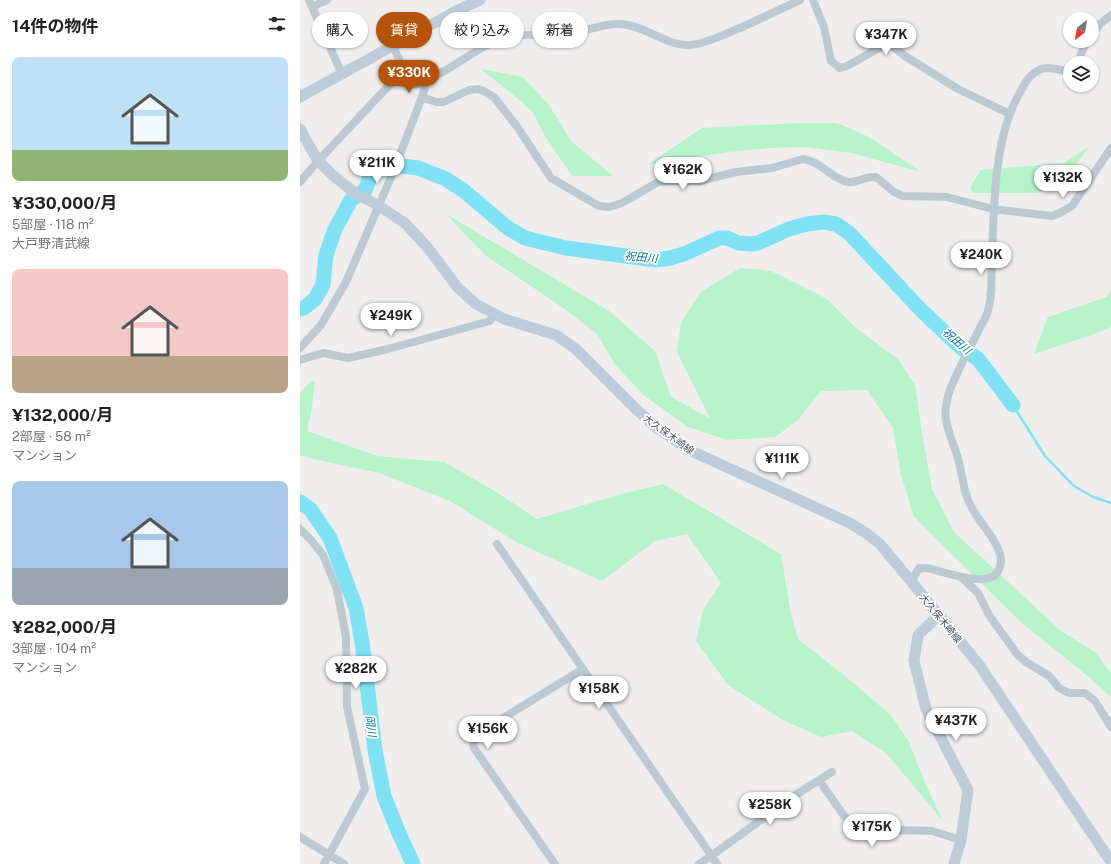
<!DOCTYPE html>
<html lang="ja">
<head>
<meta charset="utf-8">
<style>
  :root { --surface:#fff; --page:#f6f6f6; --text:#222; --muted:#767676; --accent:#b45309 }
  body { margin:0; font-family:"Public Sans","Noto Sans JP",sans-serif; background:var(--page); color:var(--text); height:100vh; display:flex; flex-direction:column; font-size:15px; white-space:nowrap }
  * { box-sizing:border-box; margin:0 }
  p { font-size:13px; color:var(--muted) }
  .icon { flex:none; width:22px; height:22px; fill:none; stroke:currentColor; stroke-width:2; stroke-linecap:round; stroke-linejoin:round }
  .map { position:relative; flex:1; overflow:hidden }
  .details { display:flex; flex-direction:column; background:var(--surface); width:300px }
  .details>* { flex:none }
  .banner { position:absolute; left:12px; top:12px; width:380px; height:36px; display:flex; gap:8px }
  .needle { width:26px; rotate:211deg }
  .buttons { position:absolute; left:763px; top:12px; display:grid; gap:8px }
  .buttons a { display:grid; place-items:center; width:36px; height:36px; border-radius:50%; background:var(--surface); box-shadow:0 1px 3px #0004; font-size:20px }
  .price { position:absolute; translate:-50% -34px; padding:0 9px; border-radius:14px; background:#fff; color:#222; font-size:13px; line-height:26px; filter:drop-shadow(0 1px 2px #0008) }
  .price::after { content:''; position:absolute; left:50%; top:24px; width:12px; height:9px; margin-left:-6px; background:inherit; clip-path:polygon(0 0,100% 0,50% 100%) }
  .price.current { background:var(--accent); color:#fff }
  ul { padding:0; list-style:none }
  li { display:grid; align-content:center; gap:8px; height:212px; padding:0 12px }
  li span { display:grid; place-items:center; height:124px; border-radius:8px; color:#555 }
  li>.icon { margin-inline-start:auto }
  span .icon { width:72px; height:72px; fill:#fffc; stroke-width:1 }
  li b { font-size:17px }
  h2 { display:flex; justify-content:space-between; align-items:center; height:48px; padding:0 12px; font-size:17px }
  .chip { padding:0 14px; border-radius:18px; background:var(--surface); box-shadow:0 1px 3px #0004; font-size:14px; line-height:36px }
  .chip.current { background:var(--accent); color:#fff }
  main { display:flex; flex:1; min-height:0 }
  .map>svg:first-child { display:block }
  .green { fill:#b6f3ca }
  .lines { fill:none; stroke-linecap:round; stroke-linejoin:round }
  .stream { stroke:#7fe2f4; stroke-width:2.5 }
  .river { stroke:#7fe2f4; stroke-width:15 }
  .street { stroke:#bcc9d1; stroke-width:8 }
  .secondary { stroke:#bdccd8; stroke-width:11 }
  .labels { text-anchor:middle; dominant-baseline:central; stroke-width:3.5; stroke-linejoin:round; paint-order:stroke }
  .street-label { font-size:10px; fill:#44525c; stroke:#fff }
  .water-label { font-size:11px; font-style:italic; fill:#037c93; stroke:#fff }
</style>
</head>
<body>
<main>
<section class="details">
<h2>14件の物件<svg class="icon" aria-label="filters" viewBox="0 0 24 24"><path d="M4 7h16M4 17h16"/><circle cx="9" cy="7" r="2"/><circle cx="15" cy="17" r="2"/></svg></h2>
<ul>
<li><span style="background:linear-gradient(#bfe0f5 75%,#8fb573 0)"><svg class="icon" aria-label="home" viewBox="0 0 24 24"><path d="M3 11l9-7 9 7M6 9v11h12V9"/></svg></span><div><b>¥330,000/月</b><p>5部屋 · 118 m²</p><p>大戸野清武線</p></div></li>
<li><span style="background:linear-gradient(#f6c9c9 70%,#b9a48a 0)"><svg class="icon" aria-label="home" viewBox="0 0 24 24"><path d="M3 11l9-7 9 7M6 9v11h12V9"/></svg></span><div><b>¥132,000/月</b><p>2部屋 · 58 m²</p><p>マンション</p></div></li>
<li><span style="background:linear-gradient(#a9c7e8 70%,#9aa5b1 0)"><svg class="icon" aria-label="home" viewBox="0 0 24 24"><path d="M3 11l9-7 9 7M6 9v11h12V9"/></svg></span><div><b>¥282,000/月</b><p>3部屋 · 104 m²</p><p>マンション</p></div></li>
</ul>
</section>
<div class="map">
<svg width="811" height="864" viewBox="0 0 811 864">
  <rect width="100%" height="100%" fill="#f0eded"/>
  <!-- green -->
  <path class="green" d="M181 69 223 77 249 105 271 141 313 176H272L244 135 234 114 223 103Z
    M500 123H537L569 137 621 172 551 153 506 147 469 148 429 152 347 165 402 128Z
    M789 147 760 184 736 193H673L670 187 681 170 764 163Z
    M146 214 309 311 355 351 371 397 410 418 377 352 381 322 401 292 440 268 471 271 527 299 557 329 598 359 615 385 622 433 632 489 654 532 761 631 795 652 811 673V697L790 678 723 624 614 517 601 475 593 428 567 390 521 391 498 420 475 437 427 440 388 427 342 394 314 363 297 334 266 310 185 255Z
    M811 290V327L792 335 734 354 748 317 807 297Z
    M15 380 12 407 7 431 77 456 144 462 190 488 237 519 325 493 363 484 481 554 491 614 498 639 545 676 591 715 609 742 623 778 643 821 586 753 552 731 521 737 483 720 428 685 396 641 403 610 421 583 387 534 355 541 302 581 216 542 150 501 79 473 13 459 0 455V394L6 386Z"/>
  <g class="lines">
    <!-- stream -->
    <path class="stream" d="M713 405 745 456 774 486 793 497 811 503"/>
    <!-- river -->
    <path class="river" d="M0 309 4 308 15 299 23 285 26 255 35 229 51 200 65 190 74 167 83 165 102 166 118 168 146 179 164 191 208 228 225 238 266 248 356 260 370 258 384 254 419 238H427L438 243 451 244 458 243 489 229 507 224 524 222 536 224 549 233 620 309 659 346 678 359 713 405
      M0 502 10 509 30 538 56 608 62 642 75 750 84 796 98 831 113 864"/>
    <!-- street -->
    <path class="street" d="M9 0 42 74
      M513 0 524 27 531 61 540 68 547 66 588 43 605 56 658 89 710 114
      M12 7 27 0
      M792 34 800 24 811 15
      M777 63 787 41
      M94 80C101 82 109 86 117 84 124 83 130 79 137 75 161 63 184 42 211 36 231 33 252 36 272 33 291 30 309 21 328 25 350 29 369 47 391 45 402 44 413 39 423 35 449 25 474 12 500 0
      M122 97 136 102H144L169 90 178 89 184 91 195 98 218 128 251 178 299 206 309 207 322 203 358 182 367 181H400L436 172 472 168 503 159C521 161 531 179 548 182 554 183 561 179 567 178 570 177 573 177 576 177L594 192 603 196 647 197 693 209 752 216 760 213 772 206 811 148
      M0 182 18 161 94 80C101 64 103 60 91 46
      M0 348 21 325 46 282 94 170 122 97 125 87V82
      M0 360 23 353 48 358 84 350 190 321 193 314
      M0 529 10 539 23 555 37 589 46 637 47 707 65 789 24 864
      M197 544 417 864
      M661 577 678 593 689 615 717 654 726 662 749 676 759 688 769 693H785L795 701 811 727
      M611 582 619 568C623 568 628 568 632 569 646 573 689 587 697 573 701 567 702 561 700 554 695 536 678 522 670 504 663 491 663 477 659 463 656 448 648 435 646 419 643 398 655 379 663 361 668 351 673 341 678 332 680 326 685 320 687 314 693 297 691 274 692 256 694 206 694 140 718 96 724 85 729 74 741 69 751 66 760 71 770 71
      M519 780 544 816 560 832 572 838 599 830 632 831 661 840
      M0 837 44 864
      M255 864 174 748 173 740 177 734 283 669
      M399 864 411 856 497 794 532 772"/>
    <!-- secondary -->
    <path class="secondary" d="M0 97 156 11 180 0
      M0 129 18 161 35 177 55 193 79 206 105 223 128 248 158 288 176 304 204 319 256 335 277 350 335 408 357 428 391 451 550 523 566 533 580 544 639 615 680 666 811 862
      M639 615 618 635 614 661 626 709 668 790 661 840 654 864"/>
  </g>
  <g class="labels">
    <!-- street labels -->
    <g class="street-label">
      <text transform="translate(369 434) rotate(36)">大久保木崎線</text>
      <text transform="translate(641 618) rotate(51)">大久保木崎線</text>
    </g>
    <!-- water labels -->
    <g class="water-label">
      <text transform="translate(341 257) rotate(5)">祝田川</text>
      <text transform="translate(657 341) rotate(41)">祝田川</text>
      <text transform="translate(71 726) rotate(82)">岡川</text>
    </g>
  </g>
</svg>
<div class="buttons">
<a><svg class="needle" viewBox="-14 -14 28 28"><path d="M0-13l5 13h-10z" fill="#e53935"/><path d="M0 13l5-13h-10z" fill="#767676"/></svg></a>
<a><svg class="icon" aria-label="layers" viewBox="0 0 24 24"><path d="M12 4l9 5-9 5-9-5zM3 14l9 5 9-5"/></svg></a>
</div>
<b class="price" style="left:586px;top:56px">¥347K</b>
<b class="price current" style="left:109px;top:94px">¥330K</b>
<b class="price" style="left:77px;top:184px">¥211K</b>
<b class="price" style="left:383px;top:191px">¥162K</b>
<b class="price" style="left:763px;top:199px">¥132K</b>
<b class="price" style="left:681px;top:276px">¥240K</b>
<b class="price" style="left:91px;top:337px">¥249K</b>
<b class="price" style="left:482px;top:480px">¥111K</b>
<b class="price" style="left:56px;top:690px">¥282K</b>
<b class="price" style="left:299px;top:710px">¥158K</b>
<b class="price" style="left:656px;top:742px">¥437K</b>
<b class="price" style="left:188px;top:750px">¥156K</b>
<b class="price" style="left:470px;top:826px">¥258K</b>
<b class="price" style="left:572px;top:848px">¥175K</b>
<div class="banner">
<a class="chip">購入</a>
<a class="chip current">賃貸</a>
<a class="chip">絞り込み</a>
<a class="chip">新着</a>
</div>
</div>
</main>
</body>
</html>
